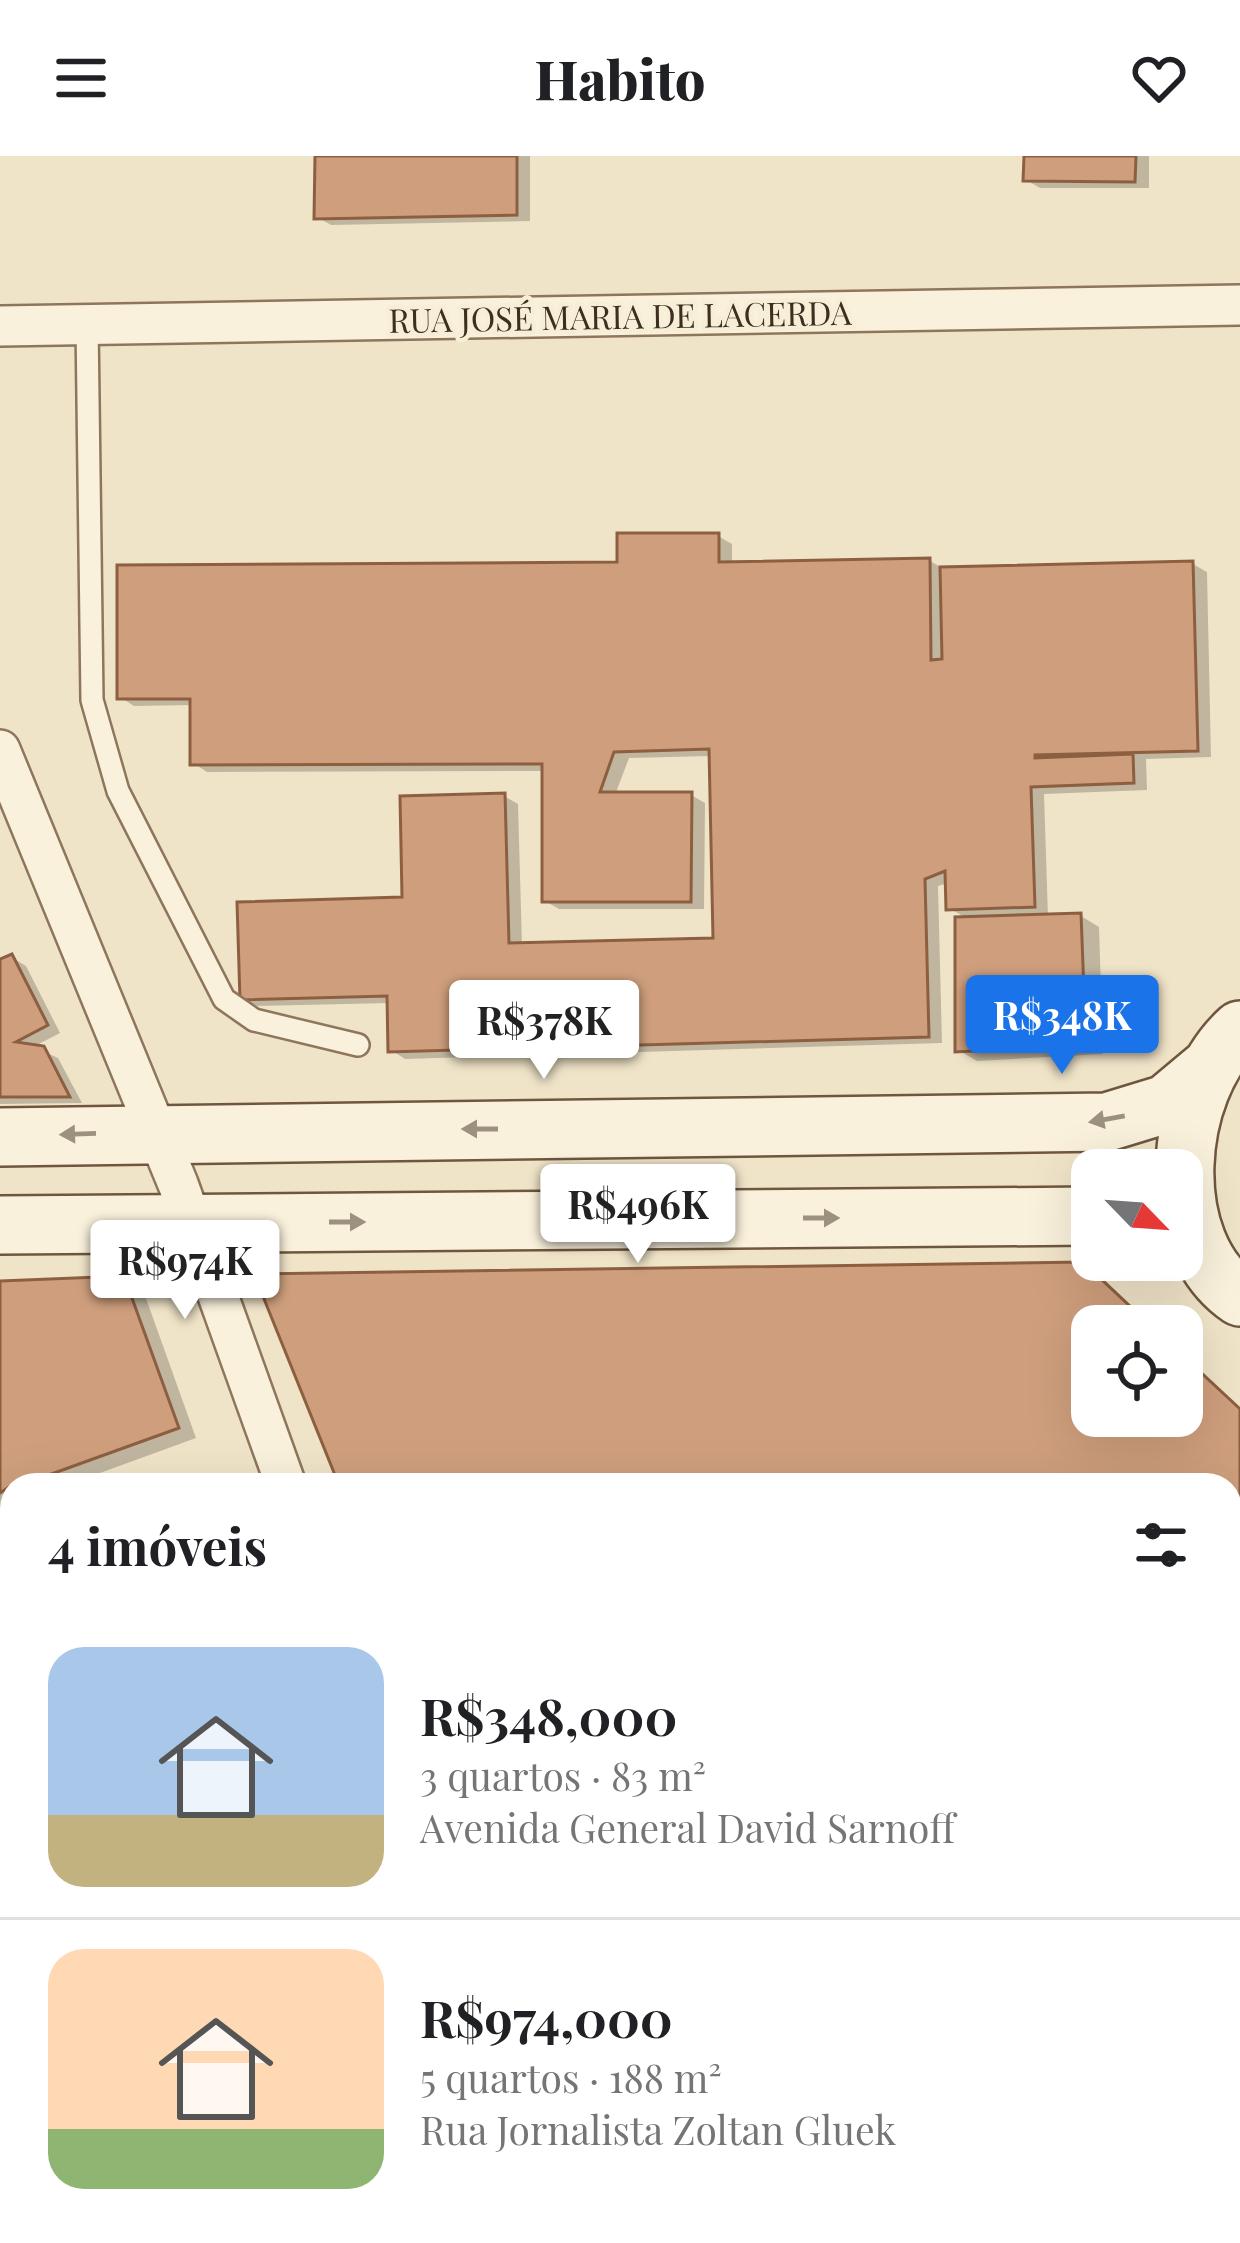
<!DOCTYPE html>
<html lang="pt">
<head>
<meta charset="utf-8">
<style>
  :root { --surface:#fff; --page:#f2f2f2; --text:#202124; --muted:#757577; --line:#e0e0e0; --accent:#1a73e8 }
  body { margin:0; font-family:"Playfair Display",serif; background:var(--page); color:var(--text); height:100vh; display:flex; flex-direction:column; font-size:45px; white-space:nowrap }
  * { box-sizing:border-box; margin:0 }
  p { font-size:39px; color:var(--muted) }
  .icon { flex:none; width:66px; height:66px; fill:none; stroke:currentColor; stroke-width:2; stroke-linecap:round; stroke-linejoin:round }
  .map { position:relative; flex:1; overflow:hidden }
  .side { position:absolute; left:0px; top:1317px; width:1242px; height:771px; display:flex; flex-direction:column; background:var(--surface); border-radius:36px 36px 0 0; box-shadow:0 12px 48px #0002 }
  .side>* { flex:none }
  .needle { width:78px; rotate:115deg }
  .controls { position:absolute; left:1071px; top:993px; display:grid; gap:24px }
  .controls a { display:grid; place-items:center; width:132px; height:132px; border-radius:24px; background:var(--surface); box-shadow:0 12px 48px #0002; font-size:60px }
  .price { position:absolute; translate:-50% -102px; padding:0 27px; border-radius:12px; background:#fff; color:#222; font-size:39px; line-height:78px; filter:drop-shadow(0 3px 6px #0008) }
  .price::after { content:''; position:absolute; left:50%; top:72px; width:36px; height:27px; margin-left:-18px; background:inherit; clip-path:polygon(0 0,100% 0,50% 100%) }
  .price.current { background:var(--accent); color:#fff }
  ul { padding:0; list-style:none }
  li { display:flex; align-items:center; gap:36px; height:300px; padding:0 48px }
  li+li { border-top:3px solid var(--line) }
  li span { display:grid; place-items:center; flex:none; width:336px; height:240px; border-radius:36px; color:#555 }
  li>.icon { margin-inline-start:auto }
  span .icon { width:144px; height:144px; fill:#fffc; stroke-width:1 }
  li b { font-size:51px }
  h2 { display:flex; justify-content:space-between; align-items:center; height:144px; padding:0 48px; font-size:51px }
  header { display:flex; justify-content:space-between; align-items:center; height:156px; padding:0 48px; background:var(--surface); font-size:54px; font-weight:800 }
  .map>svg:first-child { display:block }
  .shadow { fill:#0003; fill-rule:evenodd }
  .building { fill:#cf9f7d; stroke:#8d5f41; stroke-width:3 }
  .lines { fill:none; stroke-linecap:round; stroke-linejoin:round }
  .lane-casing { stroke:#8d765c; stroke-width:26 }
  .street-casing { stroke:#8d765c; stroke-width:44 }
  .secondary-casing { stroke:#6f573f; stroke-width:62 }
  .lane { stroke:#faf1dc; stroke-width:21 }
  .street { stroke:#faf1dc; stroke-width:39 }
  .secondary { stroke:#faf1dc; stroke-width:57 }
  .rail-casing { stroke:#3d2e20; stroke-width:14 }
  .rail { stroke:#f7eed8; stroke-width:9; stroke-dasharray:27; stroke-linecap:butt }
  .oneway { fill:#9c907e }
  .labels { text-anchor:middle; dominant-baseline:central; stroke-width:9; stroke-linejoin:round; paint-order:stroke }
  .street-label { font-size:33px; fill:#3d2e20; stroke:#f7eed8 }
</style>
</head>
<body>
<header><svg class="icon" aria-label="menu" viewBox="0 0 24 24"><path d="M4 6h16M4 12h16M4 18h16"/></svg>Habito<svg class="icon" aria-label="heart" viewBox="0 0 24 24"><path d="M12 20l-8-8c-3-5 5-10 8-4 3-6 11-1 8 4z"/></svg></header>
<div class="map">
<svg width="1240" height="2087" viewBox="0 0 1240 2087">
  <rect width="100%" height="100%" fill="#f0e4c8"/>
  <!-- shadow -->
  <path class="shadow" d="M318 0H530V65L331 69 317 61Z
    M1027 0H1149V32H1040L1026 24Z
    M718 380 732 388V409L930 405 944 413 1193 408 1207 416 1211 601 1146 603 1147 634 1044 638 1048 761 1081 760 1099 771 1103 898 977 905 958 894 968 763 949 752 948 727 938 730 942 887 405 903 391 894 390 847 257 850 243 842 405 744 504 640 518 648 522 790 717 784 712 600 629 602 615 639H691L705 647 704 753H559L545 745V615L207 616 193 607V549L134 550 120 541 620 409ZM1130 593V599L1032 605 1031 596Z
    M11 801 26 810 60 877 33 891 58 902 82 947 0 948V807Z
    M1082 1109 1098 1118 1153 1170H1092V1260H1182V1197L1240 1251V1475L1230 1476V1329H342Z
    M124 1123 143 1134 196 1282 67 1329H12V1349L0 1353V1128Z
    M9 1463 12 1898 2 1903 0 1466Z
    M1230 1489H1240V1826L1230 1825Z
    M12 1990V2068L0 2078V1994Z
    M485 2076H659L663 2087H490Z
    M1048 2076H1213V2080L1084 2087H1060Z"/>
  <!-- building -->
  <path class="building" d="M315 0H517V59L314 63Z
    M1024 0H1136L1135 26 1023 25Z
    M617 377H719V406L930 402 931 504 942 503 940 411 1193 405 1198 595 1035 599V602L1133 598 1134 627 1031 631 1035 751 946 754 945 715 925 723 929 881 388 896 387 840 240 844 237 746 402 741 400 640 505 637 509 787 713 782 709 593 614 596 600 636H692L691 746H542V608L190 609V543H117V409L617 406Z
    M1081 757 1086 889 955 896V761Z
    M12 798 48 869 16 886 44 890 70 941H0V803Z
    M1083 1106 1151 1170H1092V1260H1182V1199L1240 1253V1466L1230 1467V1329H339L254 1118Z
    M124 1120 179 1272 21 1329H12L0 1337V1125Z
    M10 1460 12 1885 0 1890V1463Z
    M1230 1486H1240V1791H1235L1232 1820Z
    M1230 1936H1240V2041H1230Z
    M12 1986V2049L0 2059V1991Z
    M481 2076H649L653 2087H486Z
    M1045 2076H1155L1045 2082Z"/>
  <g class="lines">
    <defs>
      <path id="lane" d="M87 168 92 544 118 635 224 843 254 864 358 889
        M0 1430 12 1426
        M0 1923 12 1918"/>
      <path id="street" d="M0 170 1240 149
        M0 594 178 1028 286 1329"/>
      <path id="secondary" d="M1240 874C1172 936 1161 1087 1240 1141
        M0 981 1107 966 1166 948 1209 912
        M0 1069 1092 1060"/>
    </defs>
    <!-- lane casing -->
    <use href="#lane" class="lane-casing"/>
    <!-- street casing -->
    <use href="#street" class="street-casing"/>
    <!-- secondary casing -->
    <use href="#secondary" class="secondary-casing"/>
    <!-- lane -->
    <use href="#lane" class="lane"/>
    <!-- street -->
    <use href="#street" class="street"/>
    <!-- secondary -->
    <use href="#secondary" class="secondary"/>
    <defs>
      <path id="rail" d="M1230 1864H1240
        M58 2087 79 2076"/>
    </defs>
    <!-- rail casing -->
    <use href="#rail" class="rail-casing"/>
    <!-- rail -->
    <use href="#rail" class="rail"/>
  </g>
  <!-- one-way arrows -->
  <defs><path id="oneway-solid" d="M-6-.8H1V-3.2L6.5 0L1 3.2V.8H-6Z" transform="scale(3)"/></defs>
  <g class="oneway">
    <use href="#oneway-solid" transform="translate(1107 963) rotate(170)"/>
    <use href="#oneway-solid" transform="translate(480 973) rotate(180)"/>
    <use href="#oneway-solid" transform="translate(78 978) rotate(178)"/>
    <use href="#oneway-solid" transform="translate(821 1062)"/>
    <use href="#oneway-solid" transform="translate(347 1066)"/>
  </g>
  <g class="labels">
    <!-- street labels -->
    <g class="street-label">
      <text transform="translate(620 159) rotate(-1)">RUA JOSÉ MARIA DE LACERDA</text>
    </g>
  </g>
</svg>
<div class="controls">
<a><svg class="needle" viewBox="-14 -14 28 28"><path d="M0-13l5 13h-10z" fill="#e53935"/><path d="M0 13l5-13h-10z" fill="#757577"/></svg></a>
<a><svg class="icon" aria-label="locate" viewBox="0 0 24 24"><circle cx="12" cy="12" r="6"/><path d="M12 2v4M12 18v4M2 12h4M18 12h4"/></svg></a>
</div>
<b class="price current" style="left:1062px;top:921px">R$348K</b>
<b class="price" style="left:544px;top:926px">R$378K</b>
<b class="price" style="left:638px;top:1110px">R$496K</b>
<b class="price" style="left:185px;top:1166px">R$974K</b>
<section class="side">
<h2>4 imóveis<svg class="icon" aria-label="filters" viewBox="0 0 24 24"><path d="M4 7h16M4 17h16"/><circle cx="9" cy="7" r="2"/><circle cx="15" cy="17" r="2"/></svg></h2>
<ul>
<li><span style="background:linear-gradient(#a9c7e8 70%,#c2b280 0)"><svg class="icon" aria-label="home" viewBox="0 0 24 24"><path d="M3 11l9-7 9 7M6 9v11h12V9"/></svg></span><div><b>R$348,000</b><p>3 quartos · 83 m²</p><p>Avenida General David Sarnoff</p></div></li>
<li><span style="background:linear-gradient(#ffd9b3 75%,#8fb573 0)"><svg class="icon" aria-label="home" viewBox="0 0 24 24"><path d="M3 11l9-7 9 7M6 9v11h12V9"/></svg></span><div><b>R$974,000</b><p>5 quartos · 188 m²</p><p>Rua Jornalista Zoltan Gluek</p></div></li>
</ul>
</section>
</div>
</body>
</html>
